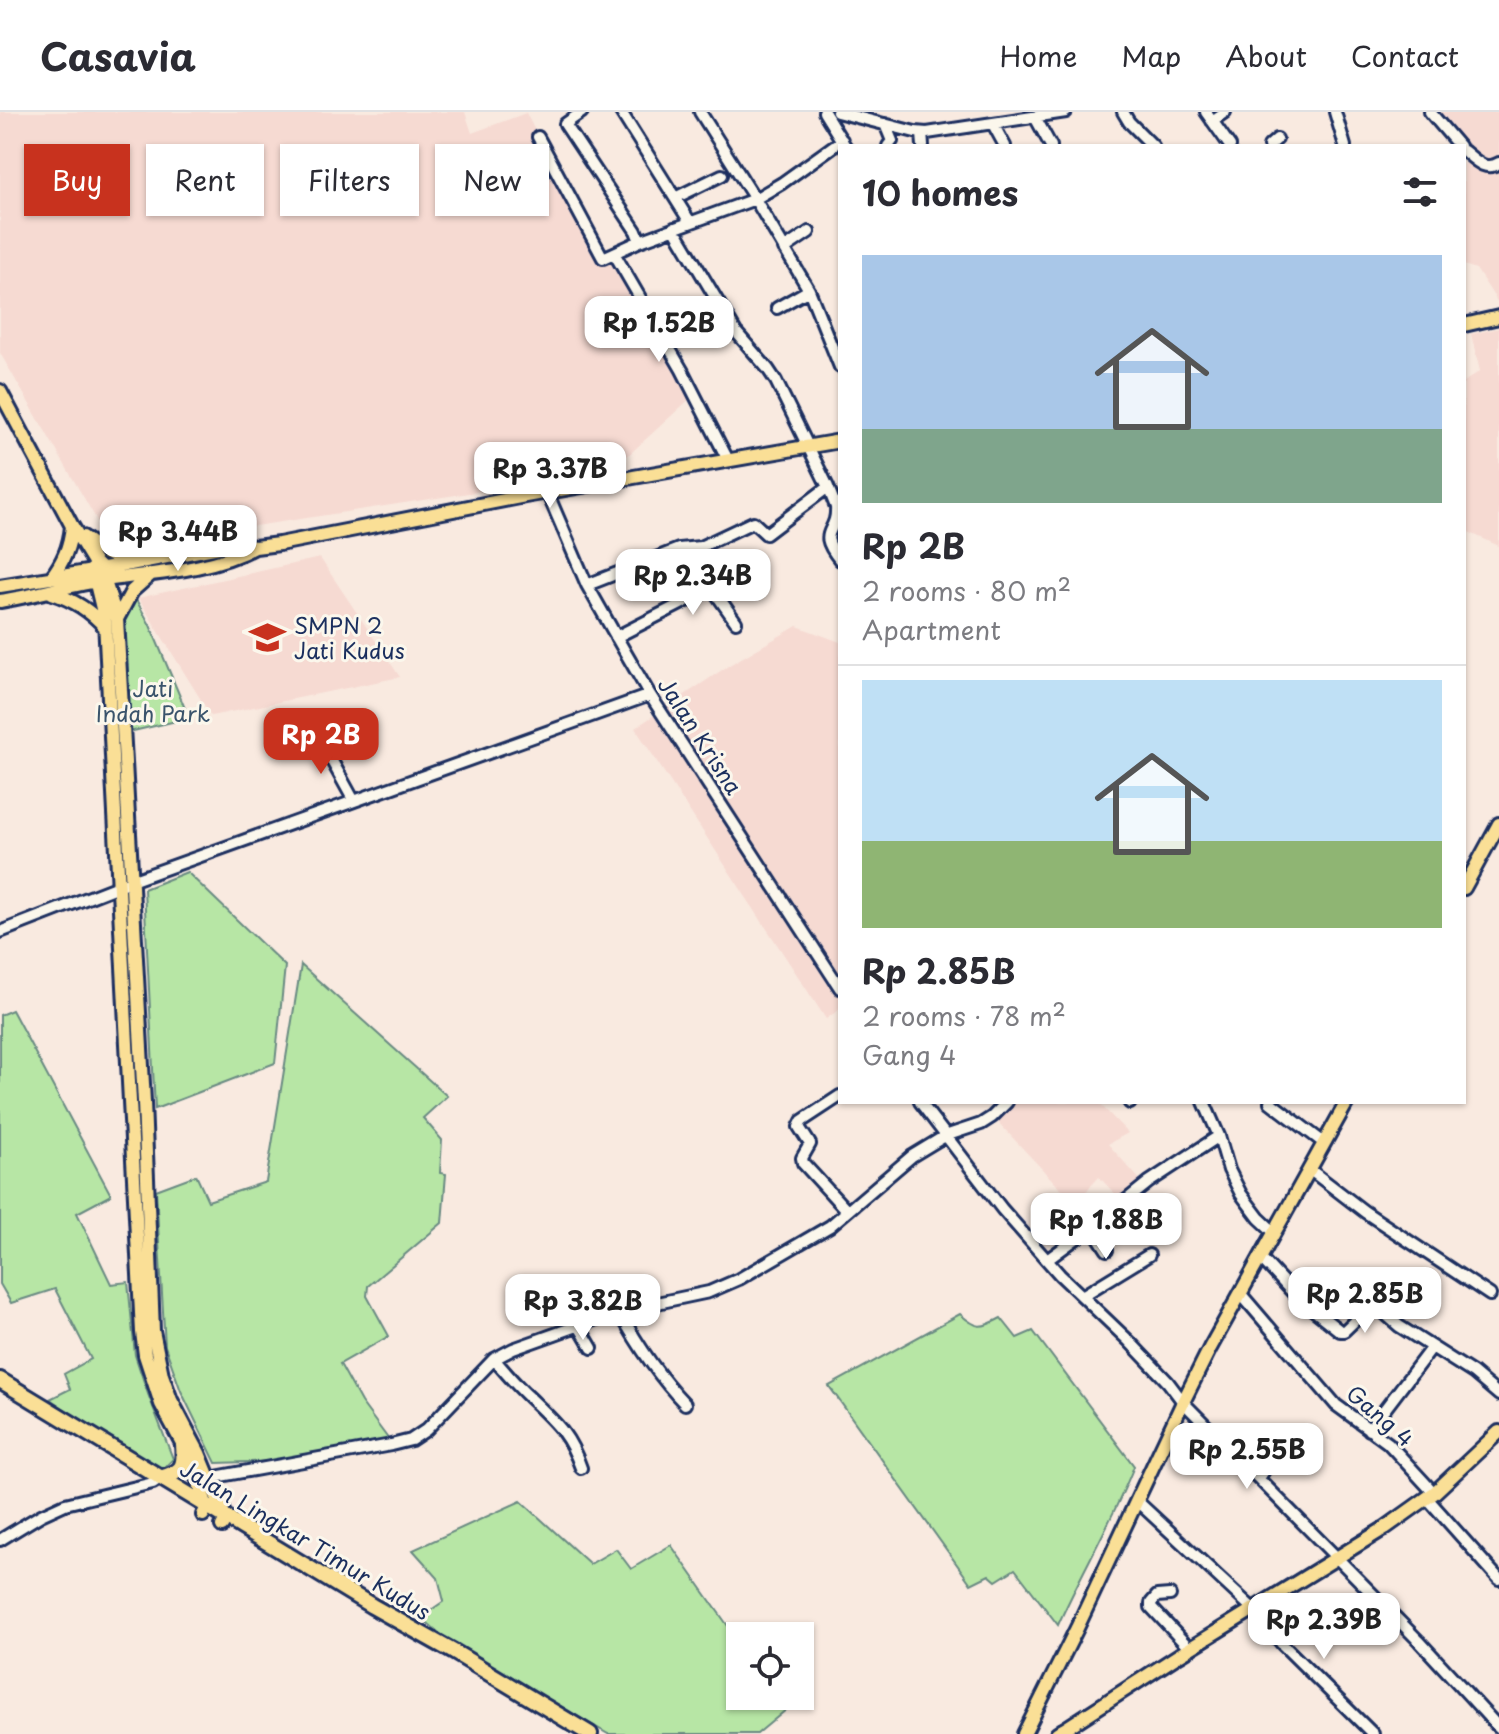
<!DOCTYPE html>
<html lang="en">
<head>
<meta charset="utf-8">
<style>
  :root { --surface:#fff; --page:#f2f2f3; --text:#2b2b33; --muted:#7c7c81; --line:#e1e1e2; --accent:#c8321e }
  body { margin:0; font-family:"Playpen Sans",sans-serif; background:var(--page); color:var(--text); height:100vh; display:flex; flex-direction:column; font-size:30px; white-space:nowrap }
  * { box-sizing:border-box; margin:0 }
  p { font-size:26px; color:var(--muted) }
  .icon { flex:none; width:44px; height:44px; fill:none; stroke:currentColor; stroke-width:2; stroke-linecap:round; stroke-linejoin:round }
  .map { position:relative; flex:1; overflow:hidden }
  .drawer { position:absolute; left:838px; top:32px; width:628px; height:960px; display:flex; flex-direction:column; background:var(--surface); border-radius:0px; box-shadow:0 2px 6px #0004 }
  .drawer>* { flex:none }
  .top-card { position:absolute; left:24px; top:32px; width:694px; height:72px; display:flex; gap:16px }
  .tools { position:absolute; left:726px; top:1510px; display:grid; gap:16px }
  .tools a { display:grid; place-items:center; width:88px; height:88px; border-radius:0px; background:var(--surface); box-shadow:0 2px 6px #0004; font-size:40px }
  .price { position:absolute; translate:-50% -68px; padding:0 18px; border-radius:16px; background:#fff; color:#222; font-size:26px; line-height:52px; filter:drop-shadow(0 2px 4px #0008) }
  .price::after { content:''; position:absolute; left:50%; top:48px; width:24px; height:18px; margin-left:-12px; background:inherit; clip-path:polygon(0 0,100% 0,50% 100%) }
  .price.on { background:var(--accent); color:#fff }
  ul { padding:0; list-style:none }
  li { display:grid; align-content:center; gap:16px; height:424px; padding:0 24px }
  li+li { border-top:2px solid var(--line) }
  li span { display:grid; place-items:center; height:248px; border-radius:0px; color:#555 }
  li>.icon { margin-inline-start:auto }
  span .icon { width:144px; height:144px; fill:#fffc; stroke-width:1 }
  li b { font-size:34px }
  h2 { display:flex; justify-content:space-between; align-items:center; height:96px; padding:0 24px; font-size:34px }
  .tag { padding:0 28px; border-radius:0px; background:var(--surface); box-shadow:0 2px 6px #0004; font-size:28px; line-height:72px }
  .tag.on { background:var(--accent); color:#fff }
  header { display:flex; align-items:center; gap:48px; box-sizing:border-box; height:112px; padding:0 40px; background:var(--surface); border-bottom:2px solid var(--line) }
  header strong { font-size:38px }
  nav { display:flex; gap:44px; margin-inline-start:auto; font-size:28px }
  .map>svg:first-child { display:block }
  .built { fill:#f6dad2 }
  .green { fill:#b7e6a5; stroke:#698a82; stroke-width:2 }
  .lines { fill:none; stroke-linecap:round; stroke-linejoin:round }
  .minor-casing { stroke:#1b2f5e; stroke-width:16 }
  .major-casing { stroke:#1b2f5e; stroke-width:18 }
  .highway-casing { stroke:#1b2f5e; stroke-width:20 }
  .minor { stroke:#fbf7ec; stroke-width:10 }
  .major { stroke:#fadf96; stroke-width:12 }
  .highway { stroke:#fadf96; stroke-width:14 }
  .labels { text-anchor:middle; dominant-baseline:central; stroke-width:6; stroke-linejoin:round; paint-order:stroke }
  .poi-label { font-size:22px; fill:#1b2f5e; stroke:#fbf7ec; text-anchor:start }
  .park-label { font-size:22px; fill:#3a546c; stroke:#fbf7ec }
  .street-label { font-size:22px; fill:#1b2f5e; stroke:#fbf7ec }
</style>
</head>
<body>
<header>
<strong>Casavia</strong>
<nav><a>Home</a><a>Map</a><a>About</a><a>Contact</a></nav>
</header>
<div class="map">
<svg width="1499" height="1622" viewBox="0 0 1499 1622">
  <rect width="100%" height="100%" fill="#f9eae0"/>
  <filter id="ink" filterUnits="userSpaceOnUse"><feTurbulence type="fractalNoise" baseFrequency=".0125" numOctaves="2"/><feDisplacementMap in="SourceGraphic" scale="16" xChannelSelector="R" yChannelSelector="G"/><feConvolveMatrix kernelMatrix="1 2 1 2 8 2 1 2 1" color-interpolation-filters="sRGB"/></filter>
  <g filter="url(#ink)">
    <!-- built -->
    <path class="built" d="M0 0H465L472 21 526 1 600 147 629 158 693 284 611 359 113 436 0 241Z
      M1440 0H1499V192L1476 157 1464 153V34H1460L1436 4Z
      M1499 216V434L1464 418V270L1480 259 1471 222Z
      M320 446 400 565 211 604 138 486Z
      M797 514 840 530V897L826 907 635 616 731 552Z
      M1012 990H1098L1128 1021 1108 1032 1142 1070 1121 1088 1099 1065 1075 1092 996 1008Z"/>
    <!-- green -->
    <path class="green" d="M134 484 150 513 189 606 129 620 121 512Z
      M187 760 285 854 276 942 275 951 155 997 144 777Z
      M301 853 447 984 423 1006 442 1028 440 1061 446 1062 442 1111 368 1174 367 1184 389 1224 340 1252 361 1290 389 1328 278 1349 216 1351 181 1279 165 1234 156 1078 196 1063 208 1089 266 1070Z
      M12 898 111 1083 77 1101 111 1172 128 1170 135 1243 148 1282 173 1347 160 1360 121 1336 50 1287 70 1277 64 1262 91 1247 55 1177 11 1191 0 1172V903Z
      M960 1202C977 1217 981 1217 1001 1206L1017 1226 1033 1219 1134 1354C1113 1408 1082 1459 1058 1513L1015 1457 996 1469 989 1463 971 1472 829 1274Z
      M521 1389 590 1452 616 1437 631 1457 671 1433 740 1531V1584H778L787 1597 757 1622H608L446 1527 421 1505 444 1489 438 1466 413 1438Z"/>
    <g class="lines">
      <defs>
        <path id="minor" d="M621 0 690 110
          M700 0 755 87 809 178 840 255
          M824 0 845 34
          M837 0 915 20 927 21 1066 0
          M1123 0 1129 10 1153 34
          M1206 0 1230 34
          M1335 0 1345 34
          M1430 0 1459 34
          M1035 5 1051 34
          M1212 9 1225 0
          M885 12 892 29 888 34
          M993 12 1005 34
          M922 21 923 34
          M538 25 603 146 640 129 636 119 565 12 582 0
          M1269 34 1277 27
          M1464 39C1475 48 1485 60 1499 51
          M675 86 722 63
          M674 116 736 220 768 257 776 269 828 375 836 395C838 423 815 417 840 448
          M640 129 755 87 782 71 842 28
          M784 137 809 120
          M614 141 682 258 728 348
          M777 196 809 178
          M547 380 587 473 621 533 650 583 840 876
          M700 453 712 476 736 510
          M587 473 679 437 700 435 753 410 766 422 828 375
          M616 525 712 476 751 452
          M317 622 354 689
          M0 820 131 769 650 583
          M840 984 802 1009 799 1015 810 1032 802 1046 803 1051 847 1099
          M920 990 1002 1097 1060 1163 1129 1229 1168 1270 1183 1290 1419 1529 1499 1616
          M1129 990 1130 991
          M1204 990 1219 1024 1229 1058 1241 1082 1259 1106 1274 1120
          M1270 990 1324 1031
          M1309 1057 1365 1100 1490 1183
          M1092 1115 1107 1138
          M1260 1145 1296 1184 1340 1219H1344L1368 1196 1375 1193 1399 1214 1473 1261 1499 1283
          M1047 1148 1108 1103 1149 1070 1219 1024
          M1360 1171 1375 1193
          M1240 1181 1336 1293 1388 1331 1434 1381
          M1082 1184 1149 1143
          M619 1199C637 1232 659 1265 685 1292
          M579 1214 592 1236
          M494 1247C505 1260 516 1273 529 1285 555 1310 569 1321 581 1356
          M1369 1318 1432 1235
          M204 1367 391 1333 411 1328 426 1318 494 1247 513 1237 619 1199 709 1180 739 1167 830 1114 912 1044 945 1024 981 1012 992 1005 1007 990
          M1259 1367 1277 1336
          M1427 1386 1499 1467
          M1137 1389 1253 1497 1282 1532 1373 1622
          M0 1428 41 1403 65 1392 153 1371 160 1366
          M1170 1483 1157 1484 1151 1491V1495L1190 1537"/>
        <path id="major" d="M1464 213 1499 205
          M0 279 72 414 94 450 101 457 117 507 144 990 153 1219 162 1263 171 1288 199 1341 226 1407 222 1414
          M83 425 105 441 129 451
          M94 450 93 459 105 509 142 1220 145 1243 161 1292 183 1333 198 1368 207 1395 203 1403
          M51 466C63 450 70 435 72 414
          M0 474 93 459 235 432 255 435 279 432 525 384 840 329
          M52 481C74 488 90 498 105 515
          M0 489C33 484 65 474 98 469 150 461 207 460 255 435
          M117 507 132 479 150 463
          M1464 776 1499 712
          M1024 1622 1077 1516 1183 1290 1210 1236 1347 990
          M1057 1622 1179 1543 1385 1416 1434 1381 1499 1320"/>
        <path id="highway" d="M0 1268 372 1494 454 1540 590 1622
          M160 1366C182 1360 185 1356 183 1333
          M1061 1622 1063 1619"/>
      </defs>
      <!-- minor casing -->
      <use href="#minor" class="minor-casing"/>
      <!-- major casing -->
      <use href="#major" class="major-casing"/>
      <!-- highway casing -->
      <use href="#highway" class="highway-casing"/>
      <!-- minor -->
      <use href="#minor" class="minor"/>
      <!-- major -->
      <use href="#major" class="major"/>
      <!-- highway -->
      <use href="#highway" class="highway"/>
    </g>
  </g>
  <!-- icons -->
  <defs>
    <symbol id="school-bare" viewBox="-9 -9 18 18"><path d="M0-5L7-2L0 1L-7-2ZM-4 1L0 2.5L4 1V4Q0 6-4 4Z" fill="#c8321e" stroke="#fbf7ec" stroke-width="2.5" paint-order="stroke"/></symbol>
  </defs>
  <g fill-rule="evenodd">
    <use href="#school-bare" x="242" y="500" width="51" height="51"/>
  </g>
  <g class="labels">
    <!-- poi labels -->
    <g class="poi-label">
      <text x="294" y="512">SMPN 2<tspan x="294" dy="25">Jati Kudus</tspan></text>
    </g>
    <!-- park labels -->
    <g class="park-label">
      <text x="153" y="575">Jati<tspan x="153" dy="25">Indah Park</tspan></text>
    </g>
    <!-- street labels -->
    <g class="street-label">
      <text transform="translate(701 623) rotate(57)">Jalan Krisna</text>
      <text transform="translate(1381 1303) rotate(41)">Gang 4</text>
      <text transform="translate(306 1427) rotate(31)">Jalan Lingkar Timur Kudus</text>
    </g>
  </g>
</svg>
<div class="tools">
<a><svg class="icon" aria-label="locate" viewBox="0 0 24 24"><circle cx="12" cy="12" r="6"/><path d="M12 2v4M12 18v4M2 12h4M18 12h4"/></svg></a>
</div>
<b class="price" style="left:659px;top:252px">Rp 1.52B</b>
<b class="price" style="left:550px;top:398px">Rp 3.37B</b>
<b class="price" style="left:178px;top:461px">Rp 3.44B</b>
<b class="price" style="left:693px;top:505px">Rp 2.34B</b>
<b class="price on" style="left:321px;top:664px">Rp 2B</b>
<b class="price" style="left:1106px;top:1149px">Rp 1.88B</b>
<b class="price" style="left:1365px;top:1223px">Rp 2.85B</b>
<b class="price" style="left:583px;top:1230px">Rp 3.82B</b>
<b class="price" style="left:1247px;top:1379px">Rp 2.55B</b>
<b class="price" style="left:1324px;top:1549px">Rp 2.39B</b>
<div class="top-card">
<a class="tag on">Buy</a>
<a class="tag">Rent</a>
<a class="tag">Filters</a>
<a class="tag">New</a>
</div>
<section class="drawer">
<h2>10 homes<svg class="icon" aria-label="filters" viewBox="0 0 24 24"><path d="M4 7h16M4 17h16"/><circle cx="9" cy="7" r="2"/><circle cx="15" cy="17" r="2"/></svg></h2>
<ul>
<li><span style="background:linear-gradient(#a9c7e8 70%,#7fa58c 0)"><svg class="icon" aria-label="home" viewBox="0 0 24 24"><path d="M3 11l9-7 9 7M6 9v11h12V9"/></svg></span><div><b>Rp 2B</b><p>2 rooms · 80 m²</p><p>Apartment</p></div></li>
<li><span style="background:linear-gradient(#bfe0f5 65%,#8fb573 0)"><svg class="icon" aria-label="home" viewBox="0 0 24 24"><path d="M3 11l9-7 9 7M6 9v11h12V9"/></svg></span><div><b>Rp 2.85B</b><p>2 rooms · 78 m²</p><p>Gang 4</p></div></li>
</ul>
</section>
</div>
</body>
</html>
